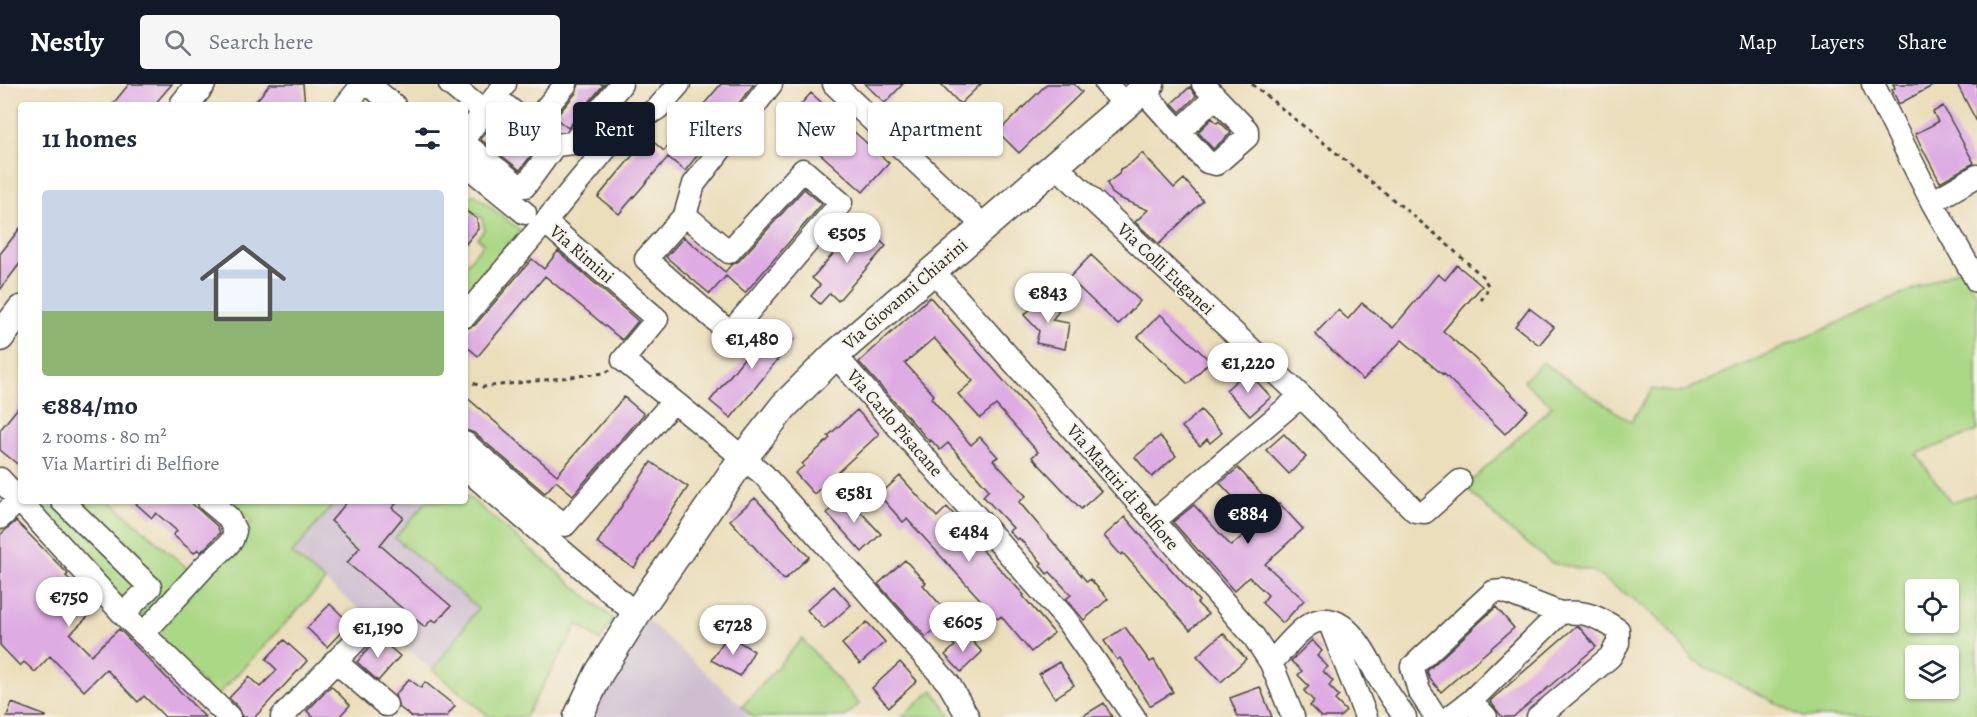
<!DOCTYPE html>
<html lang="en">
<head>
<meta charset="utf-8">
<style>
  :root { --surface:#fff; --page:#f6f6f7; --text:#1f2937; --muted:#747a83; --accent:#111827 }
  body { margin:0; font-family:Alegreya,serif; background:var(--page); color:var(--text); height:100vh; display:flex; flex-direction:column; font-size:22px; white-space:nowrap }
  * { box-sizing:border-box; margin:0 }
  p { font-size:20px; color:var(--muted) }
  .icon { flex:none; width:33px; height:33px; fill:none; stroke:currentColor; stroke-width:2; stroke-linecap:round; stroke-linejoin:round }
  .map { position:relative; flex:1; overflow:hidden }
  .details { position:absolute; left:18px; top:18px; width:450px; height:402px; display:flex; flex-direction:column; background:var(--surface); border-radius:6px; box-shadow:0 2px 4px #0004 }
  .details>* { flex:none }
  .guide { position:absolute; left:486px; top:18px; width:570px; height:54px; display:flex; gap:12px }
  .fabs { position:absolute; left:1905px; top:495px; display:grid; gap:12px }
  .fabs a { display:grid; place-items:center; width:54px; height:54px; border-radius:6px; background:var(--surface); box-shadow:0 2px 4px #0004; font-size:30px }
  .price { position:absolute; translate:-50% -51px; padding:0 14px; border-radius:21px; background:#fff; color:#222; font-size:20px; line-height:39px; filter:drop-shadow(0 2px 3px #0008) }
  .price::after { content:''; position:absolute; left:50%; top:36px; width:18px; height:14px; margin-left:-9px; background:inherit; clip-path:polygon(0 0,100% 0,50% 100%) }
  .price.selected { background:var(--accent); color:#fff }
  ul { padding:0; list-style:none }
  li { display:grid; align-content:center; gap:12px; height:318px; padding:0 24px }
  li span { display:grid; place-items:center; height:186px; border-radius:6px; color:#555 }
  li>.icon { margin-inline-start:auto }
  span .icon { width:108px; height:108px; fill:#fffc; stroke-width:1 }
  li b { font-size:26px }
  h2 { display:flex; justify-content:space-between; align-items:center; height:72px; padding:0 24px; font-size:26px }
  .tag { padding:0 21px; border-radius:6px; background:var(--surface); box-shadow:0 2px 4px #0004; font-size:21px; line-height:54px }
  .tag.selected { background:var(--accent); color:#fff }
  header { display:flex; align-items:center; gap:36px; box-sizing:border-box; height:84px; padding:0 30px; background:var(--accent); color:#fff }
  header strong { font-size:28px }
  nav { display:flex; gap:33px; margin-inline-start:auto; font-size:21px }
  .search { width:420px; height:54px; background:var(--page); display:flex; align-items:center; gap:15px; box-sizing:border-box; padding:0 21px; border-radius:6px; color:var(--muted); font-size:22px }
  .map>svg:first-child { display:block }
  .industrial { fill:#cebed0 }
  .green { fill:#abd885; stroke:#6b8258; stroke-width:1.5; fill-rule:evenodd }
  .building { fill:#deace3 }
  .lines { fill:none; stroke-linecap:round; stroke-linejoin:round }
  .minor-casing { stroke:#484641; stroke-width:25 }
  .major-casing { stroke:#484641; stroke-width:31 }
  .path { stroke:#484641; stroke-width:3; stroke-dasharray:4.5 4.5; stroke-linecap:butt }
  .minor { stroke:#fff; stroke-width:22 }
  .major { stroke:#fff; stroke-width:28 }
  .labels { text-anchor:middle; dominant-baseline:central; stroke-width:4.5; stroke-linejoin:round; paint-order:stroke }
  .street-label { font-size:18px; fill:#2b2b2b; stroke:#f7f3e8 }
</style>
</head>
<body>
<header>
<strong>Nestly</strong>
<div class="search"><svg class="icon" aria-label="search" viewBox="0 0 24 24"><circle cx="10" cy="10" r="6"/><path d="M15 15l6 6"/></svg>Search here</div>
<nav><a>Map</a><a>Layers</a><a>Share</a></nav>
</header>
<div class="map">
<svg width="1977" height="633" viewBox="0 0 1977 633">
  <rect width="100%" height="100%" fill="#f7f3e8"/>
  <filter id="ink" filterUnits="userSpaceOnUse"><feTurbulence type="fractalNoise" baseFrequency=".0167" numOctaves="2"/><feDisplacementMap in="SourceGraphic" scale="12" xChannelSelector="R" yChannelSelector="G"/><feConvolveMatrix kernelMatrix="1 2 1 2 8 2 1 2 1" color-interpolation-filters="sRGB"/></filter>
  <filter id="wash" filterUnits="userSpaceOnUse"><feTurbulence type="fractalNoise" baseFrequency=".008" numOctaves="4" result="noise"/><feDisplacementMap in="SourceGraphic" scale="24" xChannelSelector="R" yChannelSelector="G"/><feGaussianBlur stdDeviation="1.35" result="paint"/><feColorMatrix in="noise" values="0 0 0 0 0 0 0 0 0 0 0 0 0 0 0 0 0 1.4 0 .05"/><feComposite in="paint" operator="in"/></filter>
  <g filter="url(#wash)">
    <rect width="100%" height="100%" fill="#ebdebb"/>
    <!-- industrial -->
    <path class="industrial" d="M336 417H427L395 454 478 524 433 586 292 470Z
      M647 535 754 633H588Z"/>
    <!-- green -->
    <path class="green" d="M474 110 521 147 465 210V182L484 159 477 154 484 146 482 134 470 127H465V118Z
      M1960 185 1977 211V347L1916 370 1951 418 1977 410V633H1803L1694 577 1663 539 1636 517 1592 487 1552 479 1510 446 1465 403 1552 322 1524 297 1542 278 1631 338 1652 305 1680 309ZM1916 506H1948V538H1916ZM1916 572H1948V604H1916Z
      M465 410 613 535 600 557 578 540 525 633H490L433 586 478 524 395 454 427 417H465Z
      M30 417H110L202 497 252 437 229 417H336L292 470 325 497 216 613Z
      M802 555 859 620 845 633H754L742 623Z
      M933 606 951 633H902Z"/>
    <g id="blocks">
      <!-- building -->
      <path class="building" d="M129 0H172L154 21H112Z
        M270 0H303L305 21H253Z
        M579 0H604L568 44 555 34 576 9Z
        M721 0H754L685 87 668 73 619 130 598 113 648 53 664 67Z
        M865 0H903L885 19Z
        M941 0H981L960 20Z
        M1047 0H1074L1082 8 1019 69 998 48Z
        M1893 0H1936L1899 20 1892 6 1895 4Z
        M1957 0H1977V38Z
        M1190 3 1196 12 1180 28 1172 19Z
        M811 9 889 79 863 108 785 38Z
        M1943 22 1974 79 1940 98 1915 50 1938 38 1933 28Z
        M1212 34 1217 39 1219 37 1231 49 1213 65 1198 48Z
        M494 38 503 45 508 44 509 49 521 59 525 58 526 63 533 69 520 86 480 55Z
        M1142 69 1174 104 1184 95 1203 117 1159 160 1135 138 1148 126 1119 114 1112 109 1107 99 1119 90 1120 85 1130 80Z
        M804 105 822 120 745 209 726 192 710 210 666 173 684 153 725 188 731 181 739 177Z
        M465 126 477 135 478 145 465 161Z
        M860 139 886 162 838 217 830 209 820 220 811 212 820 201 812 194Z
        M21 143V178L0 206V170Z
        M558 167 638 237 622 256 545 192 478 272 465 261V245L475 241 532 175 544 185Z
        M1091 171 1140 217 1118 241 1069 194Z
        M1457 181 1482 202 1443 247 1472 272 1528 326 1505 350 1443 289 1442 290 1402 256 1363 296 1315 250 1338 226 1348 235 1362 219 1393 244 1438 190 1445 196Z
        M1045 212 1059 227 1052 236 1069 239 1065 265 1036 259 1039 247 1024 231Z
        M930 213 1101 407 1081 425 1032 373 1038 368 996 321 980 334 958 310 973 297 934 254 905 279 934 311 931 314 971 361 980 353 998 373 993 376 1026 412 1019 418 1087 498 1090 495 1108 515 1084 536 1066 515 1071 511 1050 488 1047 490 1040 481 1042 479 1019 454 1017 456 1009 447 1013 444 983 412 989 406 948 359 940 366 931 356 930 358 859 278Z
        M1529 224 1554 243 1539 261 1515 242Z
        M1160 230 1210 277 1188 300 1138 253Z
        M773 238 794 255 731 334 710 317Z
        M1247 287 1271 313 1250 332 1226 306Z
        M465 312 557 391 624 313 644 330 573 411 556 397 545 409 474 349 465 346Z
        M21 320V383L0 366V346Z
        M857 326 879 350 814 410 795 389 804 382 802 380 830 354 828 352Z
        M1201 326 1222 349 1210 359 1207 355 1200 362 1182 343Z
        M1284 350 1306 373 1289 390 1266 366Z
        M1160 352 1176 372 1152 393 1135 373Z
        M651 378 688 403 634 484 597 459Z
        M1238 384 1274 423 1279 419 1303 445 1265 480 1304 516 1283 539 1262 519 1268 511 1249 493 1234 507 1173 438 1194 421 1231 462 1239 455 1257 439 1220 399Z
        M900 392 937 433 947 423 964 442 962 444 1024 511 1023 512 1054 549 1031 568 1001 532 998 535 907 435 903 438 879 411Z
        M845 411 881 450 862 468 827 429Z
        M755 414 809 473 784 496 730 436Z
        M133 417H189L217 442 220 449 201 468 198 465 194 469 173 451 177 447 156 429 152 434Z
        M348 417H399L392 424 403 433 380 461 451 522 436 538 432 535 425 543 347 479 360 463 331 437Z
        M1125 433 1199 517 1197 519 1208 530 1190 546 1123 469 1121 471 1104 452Z
        M16 437 66 488 68 490 66 492 98 523 70 550 91 571 119 545 205 633H165L144 612 138 618 106 585 84 607 50 572 35 588 24 578 20 582 0 561V451Z
        M905 476 926 499 923 501 950 532 926 553 878 500Z
        M834 502 851 521 824 545 807 526Z
        M330 520 350 539 327 563 307 544Z
        M1496 523 1514 544 1441 608 1430 595 1427 587Z
        M867 538 885 558 860 580 842 560Z
        M1576 542 1579 543 1596 563 1513 633H1502L1490 617Z
        M1125 543 1150 578 1154 576 1173 608 1150 622 1120 574 1117 576 1104 557Z
        M965 549 982 568 961 588 945 571 955 562 953 560Z
        M1223 549 1246 575 1221 598 1197 572Z
        M728 551 754 567 740 592 711 576Z
        M378 553 400 572 378 597 357 578Z
        M284 556 307 577 255 633H242L239 624 229 614 249 593 260 603 277 586 266 575Z
        M1312 556 1322 567 1317 572 1328 583 1323 587 1333 597 1329 602 1339 612 1335 616 1346 627 1340 633H1321L1310 622 1314 617 1304 607 1309 602 1298 591 1302 587 1291 577Z
        M900 578 917 597 889 623 872 604Z
        M1059 578 1074 601 1055 614 1039 590Z
        M409 595 421 604 425 598 455 622 446 633H412L399 623 395 611Z
        M331 602 350 621 339 633H313L307 627Z
        M1260 603 1272 633H1238L1230 614Z
        M12 619 46 632V633H7Z
        M1104 619 1112 633H1081Z"/>
    </g>
  </g>
  <g filter="url(#ink)">
    <use href="#blocks" fill-opacity="0" stroke="#484641" stroke-width="1.5"/>
    <g class="lines">
      <defs>
        <path id="minor" d="M368 0 394 21
          M450 0 484 28
          M679 0 658 24 619 49 545 138 657 235 623 276 764 391 949 600 968 633
          M834 0 984 142
          M1106 0 1126 21
          M1873 0 1932 118 1977 197
          M1142 6 1207 78 1216 80 1247 53V46L1203 0
          M496 14 555 61
          M346 21 363 0
          M531 42 566 0
          M1179 48 1215 13
          M465 53 505 0
          M465 60 518 101 525 102 555 61 573 59 621 0
          M465 80 525 129
          M1055 81 1301 312 1415 427 1425 428 1460 397
          M803 86 841 119 730 249 646 175 685 131 729 168Z
          M1932 118 1977 92
          M685 131 694 100 771 0
          M932 186 1154 437 1254 553 1271 579 1293 633
          M465 232 545 138
          M835 271 1065 534 1134 633
          M465 359 537 420 565 441 673 318
          M465 384 636 530
          M0 395 126 533 229 633
          M62 417 150 503 123 530
          M0 434 19 416
          M1154 437 1301 312
          M1329 537 1366 633
          M143 550 205 482 227 462 232 456 235 447 228 433 209 417
          M335 577 386 621
          M1271 579C1282 567 1294 551 1307 542 1343 518 1365 570 1379 594 1387 608 1395 620 1405 633
          M1471 617 1486 633
          M282 633 371 541
          M1436 633 1419 607 1412 583 1493 508 1503 507 1560 529
          M1450 633 1471 617 1560 529C1586 527 1597 532 1618 546V559L1610 573 1538 633"/>
        <path id="major" d="M184 21 201 0
          M0 253 21 226
          M578 633 599 589 636 530 743 374 784 322 835 271 1150 0"/>
      </defs>
      <!-- minor casing -->
      <use href="#minor" class="minor-casing"/>
      <!-- major casing -->
      <use href="#major" class="major-casing"/>
      <!-- path -->
      <path class="path" d="M1252 0 1439 153 1483 193 1488 201 1486 210 1481 216
        M465 296 483 303 605 289 610 286"/>
      <!-- minor -->
      <use href="#minor" class="minor"/>
      <!-- major -->
      <use href="#major" class="major"/>
    </g>
  </g>
  <g class="labels">
    <!-- street labels -->
    <g class="street-label">
      <text transform="translate(582 170) rotate(41)">Via Rimini</text>
      <text transform="translate(1166 185) rotate(43)">Via Colli Euganei</text>
      <text transform="translate(905 210) rotate(-41)">Via Giovanni Chiarini</text>
      <text transform="translate(895 339) rotate(49)">Via Carlo Pisacane</text>
      <text transform="translate(1123 403) rotate(49)">Via Martiri di Belfiore</text>
    </g>
  </g>
</svg>
<div class="fabs">
<a><svg class="icon" aria-label="locate" viewBox="0 0 24 24"><circle cx="12" cy="12" r="6"/><path d="M12 2v4M12 18v4M2 12h4M18 12h4"/></svg></a>
<a><svg class="icon" aria-label="layers" viewBox="0 0 24 24"><path d="M12 4l9 5-9 5-9-5zM3 14l9 5 9-5"/></svg></a>
</div>
<b class="price" style="left:847px;top:180px">€505</b>
<b class="price" style="left:1048px;top:240px">€843</b>
<b class="price" style="left:752px;top:286px">€1,480</b>
<b class="price" style="left:1248px;top:310px">€1,220</b>
<b class="price" style="left:854px;top:440px">€581</b>
<b class="price selected" style="left:1248px;top:461px">€884</b>
<b class="price" style="left:969px;top:479px">€484</b>
<b class="price" style="left:69px;top:544px">€750</b>
<b class="price" style="left:963px;top:569px">€605</b>
<b class="price" style="left:733px;top:572px">€728</b>
<b class="price" style="left:378px;top:575px">€1,190</b>
<div class="guide">
<a class="tag">Buy</a>
<a class="tag selected">Rent</a>
<a class="tag">Filters</a>
<a class="tag">New</a>
<a class="tag">Apartment</a>
</div>
<section class="details">
<h2>11 homes<svg class="icon" aria-label="filters" viewBox="0 0 24 24"><path d="M4 7h16M4 17h16"/><circle cx="9" cy="7" r="2"/><circle cx="15" cy="17" r="2"/></svg></h2>
<ul>
<li><span style="background:linear-gradient(#c9d6e8 65%,#8fb573 0)"><svg class="icon" aria-label="home" viewBox="0 0 24 24"><path d="M3 11l9-7 9 7M6 9v11h12V9"/></svg></span><div><b>€884/mo</b><p>2 rooms · 80 m²</p><p>Via Martiri di Belfiore</p></div></li>
</ul>
</section>
</div>
</body>
</html>
